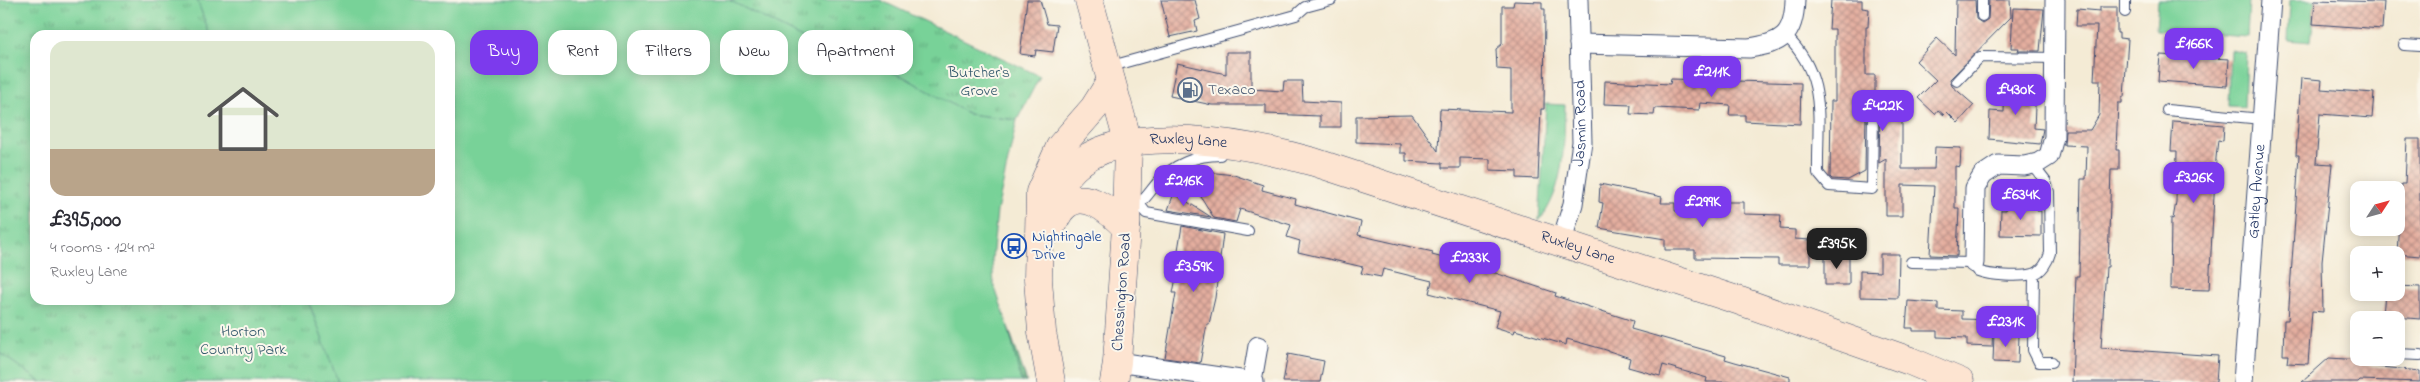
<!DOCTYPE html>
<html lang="en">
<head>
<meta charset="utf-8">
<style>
  :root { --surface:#fff; --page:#f7f7f7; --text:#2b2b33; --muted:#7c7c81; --accent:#7c3aed }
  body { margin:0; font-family:"Indie Flower",sans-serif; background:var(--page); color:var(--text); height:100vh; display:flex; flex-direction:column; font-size:19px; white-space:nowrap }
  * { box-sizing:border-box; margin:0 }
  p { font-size:16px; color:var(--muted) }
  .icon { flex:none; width:28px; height:28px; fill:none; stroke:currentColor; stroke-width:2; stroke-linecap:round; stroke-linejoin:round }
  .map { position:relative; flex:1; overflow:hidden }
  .sheet { position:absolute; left:30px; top:30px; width:425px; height:275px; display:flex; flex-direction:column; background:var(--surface); border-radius:15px; box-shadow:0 2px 12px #0003 }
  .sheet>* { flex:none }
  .banner { position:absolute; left:470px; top:30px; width:475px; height:45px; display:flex; gap:10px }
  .needle { width:32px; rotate:54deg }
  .fabs { position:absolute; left:2350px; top:181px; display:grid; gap:10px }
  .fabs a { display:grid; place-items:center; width:55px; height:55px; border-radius:10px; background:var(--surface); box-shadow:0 2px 12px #0003; font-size:25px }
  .price { position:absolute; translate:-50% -42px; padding:0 11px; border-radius:10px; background:var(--accent); color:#fff; font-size:16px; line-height:32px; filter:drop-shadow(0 1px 2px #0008) }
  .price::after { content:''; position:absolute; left:50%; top:30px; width:15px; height:11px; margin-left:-8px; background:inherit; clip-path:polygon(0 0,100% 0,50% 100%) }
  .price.current { background:#222; color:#fff }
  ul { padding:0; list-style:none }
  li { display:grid; align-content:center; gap:10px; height:265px; padding:0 20px }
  li span { display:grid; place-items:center; height:155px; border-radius:15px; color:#555 }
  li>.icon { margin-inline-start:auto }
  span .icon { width:90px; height:90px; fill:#fffc; stroke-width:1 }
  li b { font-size:21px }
  .pill { padding:0 18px; border-radius:15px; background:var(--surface); box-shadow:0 2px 12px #0003; font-size:18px; line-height:45px }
  .pill.current { background:var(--accent); color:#fff }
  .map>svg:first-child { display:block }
  .grass { fill:#78d298; stroke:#4a807b }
  .forest { fill:url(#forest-firs); stroke:#3e726f }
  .park { fill:url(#park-tufts); stroke:#4a807b }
  .building { fill:url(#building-cross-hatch) }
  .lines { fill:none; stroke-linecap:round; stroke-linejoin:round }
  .lane-casing { stroke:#3c4b70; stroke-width:12 }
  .street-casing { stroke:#3c4b70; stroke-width:21 }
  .secondary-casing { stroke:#3c4b70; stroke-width:29 }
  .lane { stroke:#fff; stroke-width:10 }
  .street { stroke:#fff; stroke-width:19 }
  .secondary { stroke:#fde4d1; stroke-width:28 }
  .labels { text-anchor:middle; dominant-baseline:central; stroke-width:4; stroke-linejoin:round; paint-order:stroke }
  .park-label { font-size:16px; fill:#32586c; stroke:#fbf7ec }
  .service-label { font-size:16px; fill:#4e5e75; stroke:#fbf7ec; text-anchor:start }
  .street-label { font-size:16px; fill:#1b2f5e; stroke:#fbf7ec }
  .transit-label { font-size:16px; fill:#164399; stroke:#fbf7ec; text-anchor:start }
</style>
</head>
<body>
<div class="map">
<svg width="2420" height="382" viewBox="0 0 2420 382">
  <defs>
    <pattern id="forest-firs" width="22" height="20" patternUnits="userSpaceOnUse" patternTransform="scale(1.25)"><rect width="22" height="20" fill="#62b480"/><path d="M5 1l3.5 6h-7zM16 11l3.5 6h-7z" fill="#50936c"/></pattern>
    <pattern id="park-tufts" width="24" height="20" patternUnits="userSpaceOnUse" patternTransform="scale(1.25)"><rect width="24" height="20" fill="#78d298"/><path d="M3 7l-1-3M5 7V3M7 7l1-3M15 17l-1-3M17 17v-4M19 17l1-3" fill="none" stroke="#62ab7f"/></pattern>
    <pattern id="building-cross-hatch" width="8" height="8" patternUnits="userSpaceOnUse" patternTransform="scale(1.25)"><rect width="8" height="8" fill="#e4ae9f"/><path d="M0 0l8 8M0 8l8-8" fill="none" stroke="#b88e85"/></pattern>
  </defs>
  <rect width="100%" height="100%" fill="#fbf7ec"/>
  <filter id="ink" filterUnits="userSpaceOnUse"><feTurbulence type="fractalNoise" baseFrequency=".02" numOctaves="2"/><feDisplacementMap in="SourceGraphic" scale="10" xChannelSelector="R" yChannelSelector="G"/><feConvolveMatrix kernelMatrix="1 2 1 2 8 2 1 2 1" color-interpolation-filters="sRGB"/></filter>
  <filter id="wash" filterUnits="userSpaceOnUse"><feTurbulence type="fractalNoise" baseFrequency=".0096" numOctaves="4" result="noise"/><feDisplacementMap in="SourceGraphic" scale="20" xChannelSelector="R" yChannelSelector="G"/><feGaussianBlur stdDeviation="1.12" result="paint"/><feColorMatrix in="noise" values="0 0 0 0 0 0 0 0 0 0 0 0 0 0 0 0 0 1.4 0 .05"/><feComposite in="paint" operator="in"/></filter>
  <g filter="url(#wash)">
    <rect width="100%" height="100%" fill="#f4ebd5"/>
    <!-- grass -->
    <path class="grass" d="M197 0H729L802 38 904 77 969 114 1017 120 997 211 992 260 994 285 1009 329 1022 382H338L308 300H450V35H210Z
      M2158 0H2249L2247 37 2156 30Z
      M2290 0H2315L2311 42 2288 40Z
      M2230 50 2246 53 2244 107 2228 106Z
      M1546 104 1565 105C1564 145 1565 189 1539 221Z
      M0 353 41 382H0Z"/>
    <!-- forest -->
    <path class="forest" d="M1009 329 1027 382H1021Z"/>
    <!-- park -->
    <path class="park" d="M0 0H197L210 35H35V300H308L338 382H41L0 353Z
      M729 0H880L1040 76 1017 120 969 114 904 77 802 38Z"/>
    <g id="blocks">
      <!-- building -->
      <path class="building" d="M1027 0H1040L1047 24 1057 25 1053 52 1036 50 1035 56 1020 54Z
        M1161 0H1195L1200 19 1195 21 1197 31 1170 37Z
        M1831 0H1862V8L1869 9 1868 27H1866V75H1875V104H1902V169H1934L1935 147 1961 148 1960 167 1955 166V208H1959L1957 256 1930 255 1934 186 1902 185V216H1886V159L1879 163 1880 111 1877 105H1870L1866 110 1865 171 1848 180 1832 179 1830 177 1831 101H1835V29H1829Z
        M1956 0H1975L1976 19 1982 23 1988 19 1989 0H2010L2011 17 1950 79 1952 86 1974 105 1958 123 1947 112 1944 115 1938 110 1935 114 1918 98 1936 80 1916 61 1937 38 1955 55Z
        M2315 0 2384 2 2382 29 2313 24Z
        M1514 1 1542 2V9H1545L1544 109H1541L1538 179 1517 178V171L1490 170V159L1460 158V168H1442V163L1406 161V153H1400V144L1356 142V116L1412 115 1438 151 1440 109 1511 112V70L1497 69 1496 49 1502 44V6H1513Z
        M2100 7H2117V33H2119V38L2128 39 2124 97H2122V103H2118L2116 150H2119V170H2111L2108 267H2106L2101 348 2218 356 2216 382H2072L2076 276H2079L2081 179H2086L2087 146 2064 145 2065 130H2090L2099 115 2100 80H2094L2097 26H2076L2077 9 2100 11Z
        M2013 8 2044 9 2040 51H2018L2019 48H2011Z
        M1226 52H1251V89L1283 91 1284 81H1302L1303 101 1341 103V127H1320V116L1266 114V105H1212L1170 96 1177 63 1226 74Z
        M2160 55 2229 59 2227 86 2158 81Z
        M2301 78 2322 80 2321 89 2374 93 2372 118 2320 114 2316 163 2332 164 2322 262 2323 312 2312 311 2308 364 2287 363 2288 355H2283L2284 320H2288L2295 218 2299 155H2296Z
        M1671 79 1801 83 1800 124 1745 121V115H1729L1730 105 1700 103 1699 110 1655 108 1654 115 1630 114 1631 105 1604 104 1605 81 1670 84Z
        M2005 83 2036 85 2034 128 2043 129 2040 144 1989 139 1990 111 2004 112Z
        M2173 121 2224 125 2223 141 2218 140 2216 158 2209 290 2170 289 2171 218 2173 219 2176 202 2177 151H2171Z
        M2407 139H2420V256L2397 254 2401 184H2405Z
        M1199 171 1234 175 1263 185 1262 190 1296 199 1295 204 1361 222 1358 235 1433 252 1432 255 1477 267 1556 293 1555 296 1633 321 1631 329 1726 356 1725 359 1735 362 1790 377V382H1706L1707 378 1663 365 1660 376 1628 367 1630 358 1603 349 1567 339 1566 345 1515 330 1514 333 1495 327 1500 311 1429 293 1432 281 1383 269 1381 277 1361 273 1363 267 1298 252 1300 241 1287 237 1291 225 1240 209 1236 222 1214 218 1190 179Z
        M1600 184 1662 197 1661 203H1675V211L1707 213V206L1722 205V202H1744V214L1781 215 1780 229 1795 230V239L1810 240V265H1778V259L1695 258V250H1665V239L1599 228 1603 203 1599 202Z
        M1174 193 1186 201 1211 217 1168 210Z
        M2006 204 2037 205V211H2041V236L2000 235 2001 210H2006Z
        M1182 226 1223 234 1215 298 1209 324H1207L1200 363 1165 358 1176 293H1173L1180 257 1177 256Z
        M1880 254H1899L1898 298 1860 297V271L1880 272Z
        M1825 255H1849V285H1825Z
        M2396 286 2420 287V319L2383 316 2385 292H2396Z
        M1908 301 1938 303V310L1962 311V319L1993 320 1992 347 1967 346V338L1937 337V331H1913V328H1906Z
        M1994 334 2019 335 2018 363 1993 362Z
        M1288 354 1324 361 1320 382H1283Z
        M2329 358 2362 360 2361 365 2420 371V382L2360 380 2358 382H2302Z"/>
    </g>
  </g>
  <g filter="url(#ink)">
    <use href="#blocks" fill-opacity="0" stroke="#3c4b70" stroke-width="1"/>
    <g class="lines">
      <defs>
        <path id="lane" d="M1982 0V16
          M2125 12V0
          M1786 36C1828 77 1817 119 1818 173L1829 186 1872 189 1873 111
          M2404 45 2420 46
          M1108 67 1296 15 1305 7 1331 0
          M1957 81 1980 57 2055 58
          M2167 110 2262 119
          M1140 205 1146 213 1248 231
          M1128 210C1145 202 1146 196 1158 182 1173 164 1198 155 1220 155
          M1911 262 1974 263 1978 271C1990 276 2021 277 2033 274 2042 272 2048 261 2050 253L2049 192 2046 182 2032 164
          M2034 274 2033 350 2039 362H2052
          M2396 354 2420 355"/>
        <g id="street">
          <path d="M1579 44 1749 48C1783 43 1794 35 1795 0"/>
          <path id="s1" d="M1561 243 1573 204 1582 142 1578 0"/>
          <path d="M1974 263 1975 188 1983 175 1998 165 2024 166 2038 163 2049 156 2054 137 2055 0"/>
          <path d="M1117 362 1254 382"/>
          <path d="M1252 381 1258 346"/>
          <path id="s2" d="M2243 382 2271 0"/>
        </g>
        <g id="secondary">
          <path d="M1089 0 1128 142 1126 227 1117 362 1114 382"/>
          <path id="s3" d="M1040 223C1050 203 1058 184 1074 168 1125 118 1253 145 1314 162L1740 301 1910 361 1960 382"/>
          <path d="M1049 231C1052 224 1056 217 1060 211 1081 184 1110 211 1126 227"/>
          <path d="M1051 382 1042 332 1038 279 1040 192 1060 147 1094 108 1111 81"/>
        </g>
      </defs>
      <!-- lane casing -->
      <use href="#lane" class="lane-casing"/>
      <!-- street casing -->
      <use href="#street" class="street-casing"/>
      <!-- secondary casing -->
      <use href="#secondary" class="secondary-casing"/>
      <!-- lane -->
      <use href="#lane" class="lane"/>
      <!-- street -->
      <use href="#street" class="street"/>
      <!-- secondary -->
      <use href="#secondary" class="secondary"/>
    </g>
  </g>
  <!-- icons -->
  <defs>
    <symbol id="fuel-ring" viewBox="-11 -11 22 22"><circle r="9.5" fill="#fbf7ec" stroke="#5c6f8a" stroke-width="1.5"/><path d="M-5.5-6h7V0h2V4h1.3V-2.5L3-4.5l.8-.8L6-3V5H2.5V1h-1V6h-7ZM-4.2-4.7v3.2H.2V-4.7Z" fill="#5c6f8a"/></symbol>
    <symbol id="bus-ring" viewBox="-11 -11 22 22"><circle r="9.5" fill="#fbf7ec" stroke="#1a4fb4" stroke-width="1.5"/><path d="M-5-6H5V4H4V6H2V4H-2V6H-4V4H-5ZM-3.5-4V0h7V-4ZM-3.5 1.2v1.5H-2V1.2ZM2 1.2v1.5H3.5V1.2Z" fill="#1a4fb4"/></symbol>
  </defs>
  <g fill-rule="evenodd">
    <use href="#fuel-ring" x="1176" y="76" width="28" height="28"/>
    <use href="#bus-ring" x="1000" y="232" width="28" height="28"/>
  </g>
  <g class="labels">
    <!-- park labels -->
    <g class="park-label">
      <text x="979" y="73">Butcher's<tspan x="979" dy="18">Grove</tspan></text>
      <text x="243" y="332">Horton<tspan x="243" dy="18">Country Park</tspan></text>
    </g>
    <!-- service labels -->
    <g class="service-label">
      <text x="1208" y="90">Texaco</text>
    </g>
    <!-- street labels -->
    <g class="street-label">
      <text stroke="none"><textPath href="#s1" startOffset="122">Jasmin Road</textPath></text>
      <text stroke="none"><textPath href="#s3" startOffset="186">Ruxley Lane</textPath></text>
      <text stroke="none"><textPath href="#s2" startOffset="191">Gatley Avenue</textPath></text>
      <text stroke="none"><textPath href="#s3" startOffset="591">Ruxley Lane</textPath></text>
      <text transform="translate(1122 292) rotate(-86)">Chessington Road</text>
    </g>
    <!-- transit labels -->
    <g class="transit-label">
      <text x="1032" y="237">Nightingale<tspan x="1032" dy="18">Drive</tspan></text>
    </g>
  </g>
</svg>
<div class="fabs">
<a><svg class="needle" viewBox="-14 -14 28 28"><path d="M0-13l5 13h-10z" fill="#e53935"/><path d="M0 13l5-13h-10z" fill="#7c7c81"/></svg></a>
<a>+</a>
<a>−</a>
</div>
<b class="price" style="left:2194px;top:70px">£166K</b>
<b class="price" style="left:1712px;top:98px">£211K</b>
<b class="price" style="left:2016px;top:116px">£430K</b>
<b class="price" style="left:1883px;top:132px">£422K</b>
<b class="price" style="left:2194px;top:204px">£326K</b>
<b class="price" style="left:1184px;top:207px">£216K</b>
<b class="price" style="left:2021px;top:221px">£634K</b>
<b class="price" style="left:1703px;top:228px">£299K</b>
<b class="price current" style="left:1837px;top:270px">£395K</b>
<b class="price" style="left:1470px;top:284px">£233K</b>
<b class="price" style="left:1194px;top:293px">£359K</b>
<b class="price" style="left:2006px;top:348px">£231K</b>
<div class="banner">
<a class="pill current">Buy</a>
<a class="pill">Rent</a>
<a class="pill">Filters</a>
<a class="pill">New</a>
<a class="pill">Apartment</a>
</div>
<section class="sheet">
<ul>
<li><span style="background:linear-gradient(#dfe7d0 70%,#b9a48a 0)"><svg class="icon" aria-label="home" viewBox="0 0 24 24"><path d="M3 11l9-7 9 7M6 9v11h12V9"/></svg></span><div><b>£395,000</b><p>4 rooms · 124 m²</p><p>Ruxley Lane</p></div></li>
</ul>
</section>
</div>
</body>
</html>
